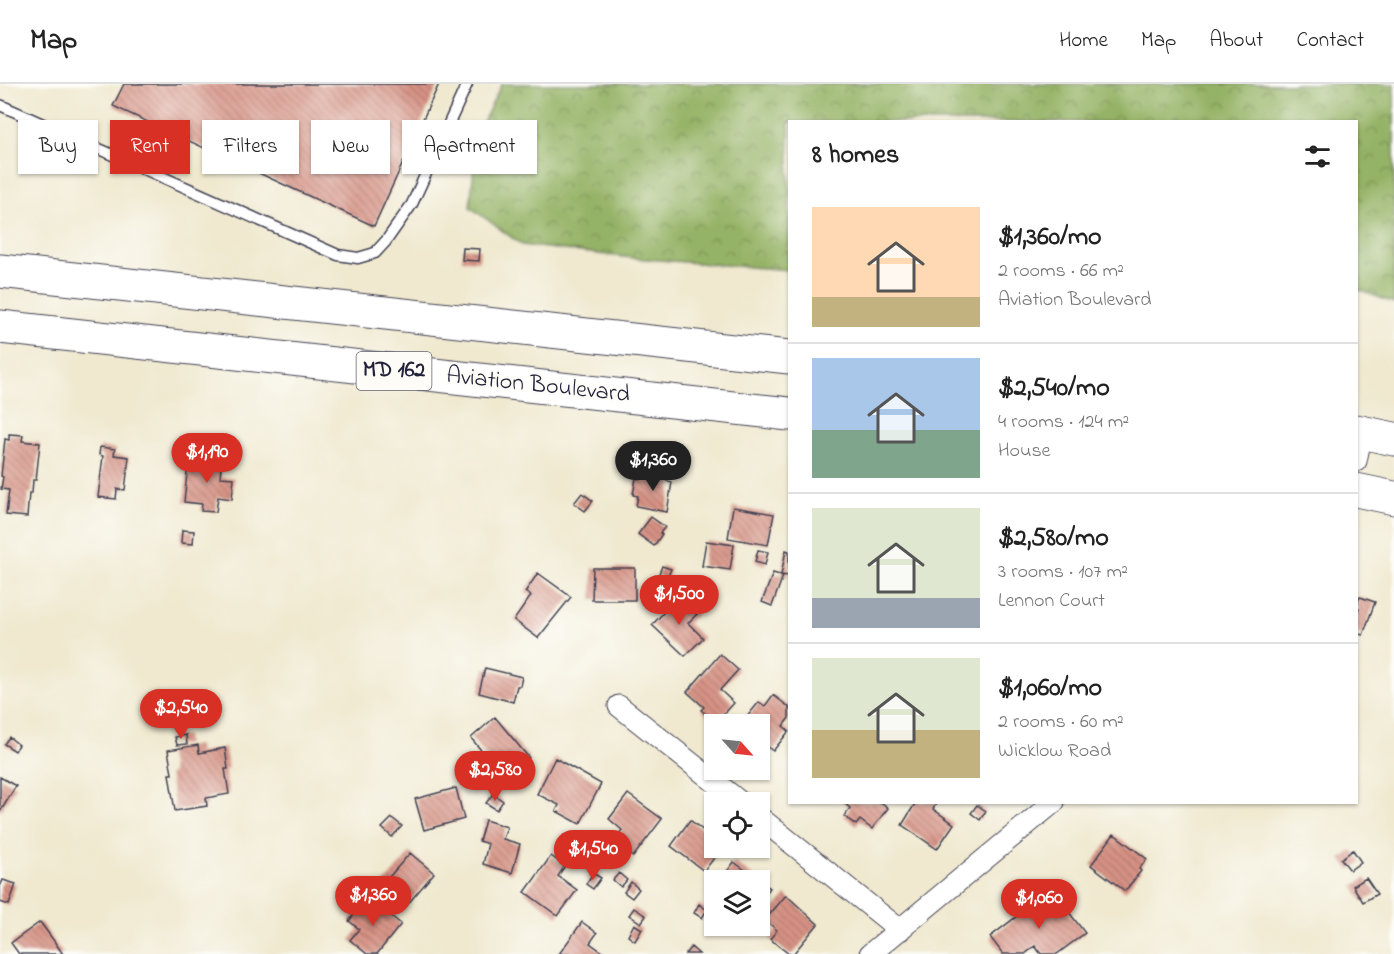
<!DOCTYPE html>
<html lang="en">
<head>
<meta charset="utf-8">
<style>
  :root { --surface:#fff; --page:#f6f6f6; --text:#222; --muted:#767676; --line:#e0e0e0; --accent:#d93025 }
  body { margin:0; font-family:"Indie Flower",sans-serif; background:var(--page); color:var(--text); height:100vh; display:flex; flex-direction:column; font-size:22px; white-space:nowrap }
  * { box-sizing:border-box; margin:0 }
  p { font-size:20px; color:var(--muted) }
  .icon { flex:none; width:33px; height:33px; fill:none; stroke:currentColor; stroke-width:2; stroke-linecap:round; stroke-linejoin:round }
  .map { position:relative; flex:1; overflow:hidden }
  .drawer { position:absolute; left:788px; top:36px; width:570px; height:684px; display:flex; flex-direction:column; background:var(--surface); border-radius:0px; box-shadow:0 2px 4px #0004 }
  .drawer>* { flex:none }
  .banner { position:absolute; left:18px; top:36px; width:570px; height:54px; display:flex; gap:12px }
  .needle { width:39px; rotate:117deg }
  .tools { position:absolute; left:704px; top:630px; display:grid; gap:12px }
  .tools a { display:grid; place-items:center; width:66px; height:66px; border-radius:0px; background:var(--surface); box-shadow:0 2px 4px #0004; font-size:30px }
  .price { position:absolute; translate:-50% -51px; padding:0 14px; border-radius:21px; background:var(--accent); color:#fff; font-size:20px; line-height:39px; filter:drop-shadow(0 2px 3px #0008) }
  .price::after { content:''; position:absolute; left:50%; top:36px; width:18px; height:14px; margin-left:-9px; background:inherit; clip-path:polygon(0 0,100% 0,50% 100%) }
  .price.current { background:#222; color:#fff }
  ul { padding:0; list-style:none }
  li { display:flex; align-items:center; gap:18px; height:150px; padding:0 24px }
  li+li { border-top:2px solid var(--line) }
  li span { display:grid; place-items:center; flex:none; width:168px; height:120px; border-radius:0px; color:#555 }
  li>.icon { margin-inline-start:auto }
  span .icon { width:72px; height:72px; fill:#fffc; stroke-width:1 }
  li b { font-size:26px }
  h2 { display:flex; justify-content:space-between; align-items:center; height:72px; padding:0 24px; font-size:26px }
  .tag { padding:0 21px; border-radius:0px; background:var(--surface); box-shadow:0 2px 4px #0004; font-size:21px; line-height:54px }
  .tag.current { background:var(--accent); color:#fff }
  header { display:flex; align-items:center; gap:36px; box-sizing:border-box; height:84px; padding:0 30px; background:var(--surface); border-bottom:2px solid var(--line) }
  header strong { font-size:28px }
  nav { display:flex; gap:33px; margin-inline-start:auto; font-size:21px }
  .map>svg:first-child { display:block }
  .forest { fill:url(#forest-crowns); stroke:#5c6a50; stroke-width:1.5 }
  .building { fill:url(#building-back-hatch) }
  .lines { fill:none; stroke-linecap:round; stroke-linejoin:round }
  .service-casing { stroke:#414051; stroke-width:13 }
  .minor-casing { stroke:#414051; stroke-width:23 }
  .primary-casing { stroke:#414051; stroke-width:35 }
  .service { stroke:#fff; stroke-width:10 }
  .minor { stroke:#fff; stroke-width:21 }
  .primary { stroke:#fff; stroke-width:33 }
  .labels { text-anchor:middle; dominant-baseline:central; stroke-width:4.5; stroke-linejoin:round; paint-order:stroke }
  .shield { fill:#fdfcf7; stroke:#646373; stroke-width:1.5 }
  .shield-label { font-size:22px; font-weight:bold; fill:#22223b }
  .street-label { font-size:24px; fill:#22223b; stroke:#fdfcf7 }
</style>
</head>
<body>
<header>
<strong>Map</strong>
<nav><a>Home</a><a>Map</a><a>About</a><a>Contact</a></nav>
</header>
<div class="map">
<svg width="1394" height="870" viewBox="0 0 1394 870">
  <defs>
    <pattern id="forest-crowns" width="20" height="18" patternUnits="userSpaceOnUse" patternTransform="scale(1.5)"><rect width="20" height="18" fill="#95b366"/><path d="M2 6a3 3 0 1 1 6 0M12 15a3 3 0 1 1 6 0" fill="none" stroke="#799155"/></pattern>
    <pattern id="building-back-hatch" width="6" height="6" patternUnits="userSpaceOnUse" patternTransform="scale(1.5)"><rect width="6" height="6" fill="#d79284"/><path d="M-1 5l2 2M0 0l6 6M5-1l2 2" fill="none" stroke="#ae776d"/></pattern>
  </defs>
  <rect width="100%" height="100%" fill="#fdfcf7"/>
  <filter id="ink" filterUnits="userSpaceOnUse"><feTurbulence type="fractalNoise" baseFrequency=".0167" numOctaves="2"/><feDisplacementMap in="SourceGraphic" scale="12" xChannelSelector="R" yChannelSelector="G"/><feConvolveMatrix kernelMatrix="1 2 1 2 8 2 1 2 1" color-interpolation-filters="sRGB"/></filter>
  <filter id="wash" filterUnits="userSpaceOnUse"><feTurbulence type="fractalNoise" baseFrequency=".008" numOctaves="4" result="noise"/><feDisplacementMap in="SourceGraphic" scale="24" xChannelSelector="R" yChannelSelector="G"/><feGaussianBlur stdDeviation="1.35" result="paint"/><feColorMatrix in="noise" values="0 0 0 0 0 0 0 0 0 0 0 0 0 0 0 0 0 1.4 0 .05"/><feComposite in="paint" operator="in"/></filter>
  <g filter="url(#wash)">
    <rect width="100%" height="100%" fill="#f0e9d0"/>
    <!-- forest -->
    <path class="forest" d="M502 0H1394V219L1356 205V38H789V186L633 174 522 161 470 123 477 50Z"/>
    <g id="blocks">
      <!-- building -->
      <path class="building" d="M124 0H439L374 142 113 22Z
        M463 164 480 165 479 177 462 176Z
        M9 350 23 351 22 357 40 359 36 396H33L32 409H29L27 433 6 431 9 406 1 405 3 393 1 392 5 355 9 356Z
        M100 363 115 365 114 371 129 373 125 406 117 405 116 415 98 413 103 372 99 371Z
        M201 373 222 375 220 393 234 394 232 415 218 413 216 428 201 427 202 420 184 418 188 380 200 381Z
        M651 388 662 389 661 395 672 398 667 428 636 422 638 412 633 411 636 394 641 395V392L645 393 646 390 651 391Z
        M582 409 593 417 585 427 574 419Z
        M733 423 774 430 768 461 728 454Z
        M651 433 665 443 660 449 662 450 654 462 638 450Z
        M182 446 194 447 193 460 181 459Z
        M706 457 734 461 730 486 702 482Z
        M758 466 768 468 765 481 755 478Z
        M786 466 789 467V492L781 491Z
        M662 482 671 485 667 495 658 492Z
        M593 484H635V516H592Z
        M538 489 571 513 538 554 514 536 531 512 525 508Z
        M773 489 783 492 772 522 762 518Z
        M679 512 697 530 688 539 703 554 685 572 652 541Z
        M1360 513 1375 518 1363 551 1356 549V532L1359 524 1356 522Z
        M720 570 738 586 720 606 734 619 716 639 701 626 704 623 687 608Z
        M485 584 522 593 520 602H517L513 618 479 609Z
        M773 611 789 623V634L783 642 789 647 773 667 766 662 759 668V640H741L759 618 765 622Z
        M495 633 529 674 509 690 494 672 490 677 471 654Z
        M186 651 187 660 177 661 175 653Z
        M9 653 19 661 15 667 4 660Z
        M198 661 199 669 225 664 228 685H225L229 710 206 714 207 722 175 727 169 690H172L168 666Z
        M555 674 601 700 580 740 556 727 559 721 537 710Z
        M0 693 16 702 0 728Z
        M456 704 464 735 424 746 415 715Z
        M493 710 503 717 497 726 486 719Z
        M628 710 662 735 633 773 613 758 622 746 609 735Z
        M843 718H881L888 724 872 745 860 736 856 741 844 732 850 724Z
        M916 718H937L933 725 954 740 937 765 902 741Z
        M977 721 986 727 980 736 971 729Z
        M392 734 402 742 392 753 382 744Z
        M485 736 507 743 503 755 520 760 512 789 483 780 488 760 479 757Z
        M690 736 714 755V764H722L704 787 671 762Z
        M1114 750 1147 775 1139 785 1141 787 1125 807 1091 781Z
        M1353 766 1361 778 1350 786 1341 775Z
        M410 769 434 789 407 821 383 800Z
        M551 772 565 782 558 792 577 806 558 832 525 808Z
        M734 778 770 804 759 818V796H721Z
        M593 789 601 794 593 805 586 800Z
        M619 789 627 796 621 803 613 796Z
        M1366 794 1377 810 1363 818 1353 802Z
        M3 796 16 800 9 821 0 818V803Z
        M631 798 639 805 632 814 624 808Z
        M1055 810 1085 849 1057 870H1041L1035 862 1025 870H1003L990 853 1025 826 1029 830Z
        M786 811 818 840 793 870H789L770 855 777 846 765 836Z
        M368 813 401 840 377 870H367L350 856 359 845 349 837Z
        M699 820 707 826 702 834 694 829Z
        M634 824 646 832 641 839 629 831Z
        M40 838 54 857 63 870H19L11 859Z
        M582 838 597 849 590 859 605 870H559Z
        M634 840 642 845 635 857 628 852Z
        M691 863 699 870H685Z"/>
    </g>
  </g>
  <g filter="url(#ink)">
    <use href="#blocks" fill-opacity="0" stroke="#414051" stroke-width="1.5"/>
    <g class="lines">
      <defs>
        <path id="service" d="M0 21 338 171 358 174 375 169 386 157 412 120 467 0"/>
        <path id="minor" d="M1356 377 1362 348
          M619 622 740 718
          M759 733 900 846
          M870 870 1054 718"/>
        <path id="primary" d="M0 187 789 273
          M0 243 789 330
          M1356 347 1394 355
          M1356 406 1394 414"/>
      </defs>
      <!-- service casing -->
      <use href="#service" class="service-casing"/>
      <!-- minor casing -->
      <use href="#minor" class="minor-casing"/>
      <!-- primary casing -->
      <use href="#primary" class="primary-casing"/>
      <!-- service -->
      <use href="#service" class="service"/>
      <!-- minor -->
      <use href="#minor" class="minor"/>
      <!-- primary -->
      <use href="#primary" class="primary"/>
    </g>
  </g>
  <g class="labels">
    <!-- shield labels -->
    <rect class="shield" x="356.5" y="268" width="75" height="38" rx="4.5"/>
    <g class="shield-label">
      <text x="394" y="287">MD 162</text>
    </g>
    <!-- street labels -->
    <g class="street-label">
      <text transform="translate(538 302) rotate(6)">Aviation Boulevard</text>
    </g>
  </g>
</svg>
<div class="tools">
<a><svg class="needle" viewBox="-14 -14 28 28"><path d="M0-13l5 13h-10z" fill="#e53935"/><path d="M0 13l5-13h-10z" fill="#767676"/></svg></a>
<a><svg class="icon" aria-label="locate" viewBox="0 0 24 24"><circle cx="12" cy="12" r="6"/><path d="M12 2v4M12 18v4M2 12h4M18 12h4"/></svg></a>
<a><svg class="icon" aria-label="layers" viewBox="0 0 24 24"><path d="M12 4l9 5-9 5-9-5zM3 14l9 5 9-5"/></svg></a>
</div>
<b class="price" style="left:207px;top:400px">$1,190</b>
<b class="price current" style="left:653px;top:408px">$1,360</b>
<b class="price" style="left:679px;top:542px">$1,500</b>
<b class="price" style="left:181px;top:656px">$2,540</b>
<b class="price" style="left:495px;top:718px">$2,580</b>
<b class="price" style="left:593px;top:797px">$1,540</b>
<b class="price" style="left:373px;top:843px">$1,360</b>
<b class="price" style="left:1039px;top:846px">$1,060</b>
<div class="banner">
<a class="tag">Buy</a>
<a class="tag current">Rent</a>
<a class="tag">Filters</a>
<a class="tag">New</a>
<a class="tag">Apartment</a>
</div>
<section class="drawer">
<h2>8 homes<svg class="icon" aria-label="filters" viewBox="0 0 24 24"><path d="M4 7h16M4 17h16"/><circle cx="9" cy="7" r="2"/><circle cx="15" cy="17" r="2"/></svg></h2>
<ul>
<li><span style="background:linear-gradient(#ffd9b3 75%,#c2b280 0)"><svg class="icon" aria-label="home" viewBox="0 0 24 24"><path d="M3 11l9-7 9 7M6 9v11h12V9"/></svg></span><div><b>$1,360/mo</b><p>2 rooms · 66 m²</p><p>Aviation Boulevard</p></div></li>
<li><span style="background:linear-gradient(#a9c7e8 60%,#7fa58c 0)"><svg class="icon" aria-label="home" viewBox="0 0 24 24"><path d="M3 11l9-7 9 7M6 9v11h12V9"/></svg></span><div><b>$2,540/mo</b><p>4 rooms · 124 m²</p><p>House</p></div></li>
<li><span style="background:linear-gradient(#dfe7d0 75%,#9aa5b1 0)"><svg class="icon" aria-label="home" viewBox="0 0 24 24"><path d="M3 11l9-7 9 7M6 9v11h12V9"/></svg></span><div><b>$2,580/mo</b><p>3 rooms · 107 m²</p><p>Lennon Court</p></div></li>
<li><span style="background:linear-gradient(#dfe7d0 60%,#c2b280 0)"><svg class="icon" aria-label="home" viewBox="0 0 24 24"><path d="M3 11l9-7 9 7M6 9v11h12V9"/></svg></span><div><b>$1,060/mo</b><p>2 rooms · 60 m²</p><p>Wicklow Road</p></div></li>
</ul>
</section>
</div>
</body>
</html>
